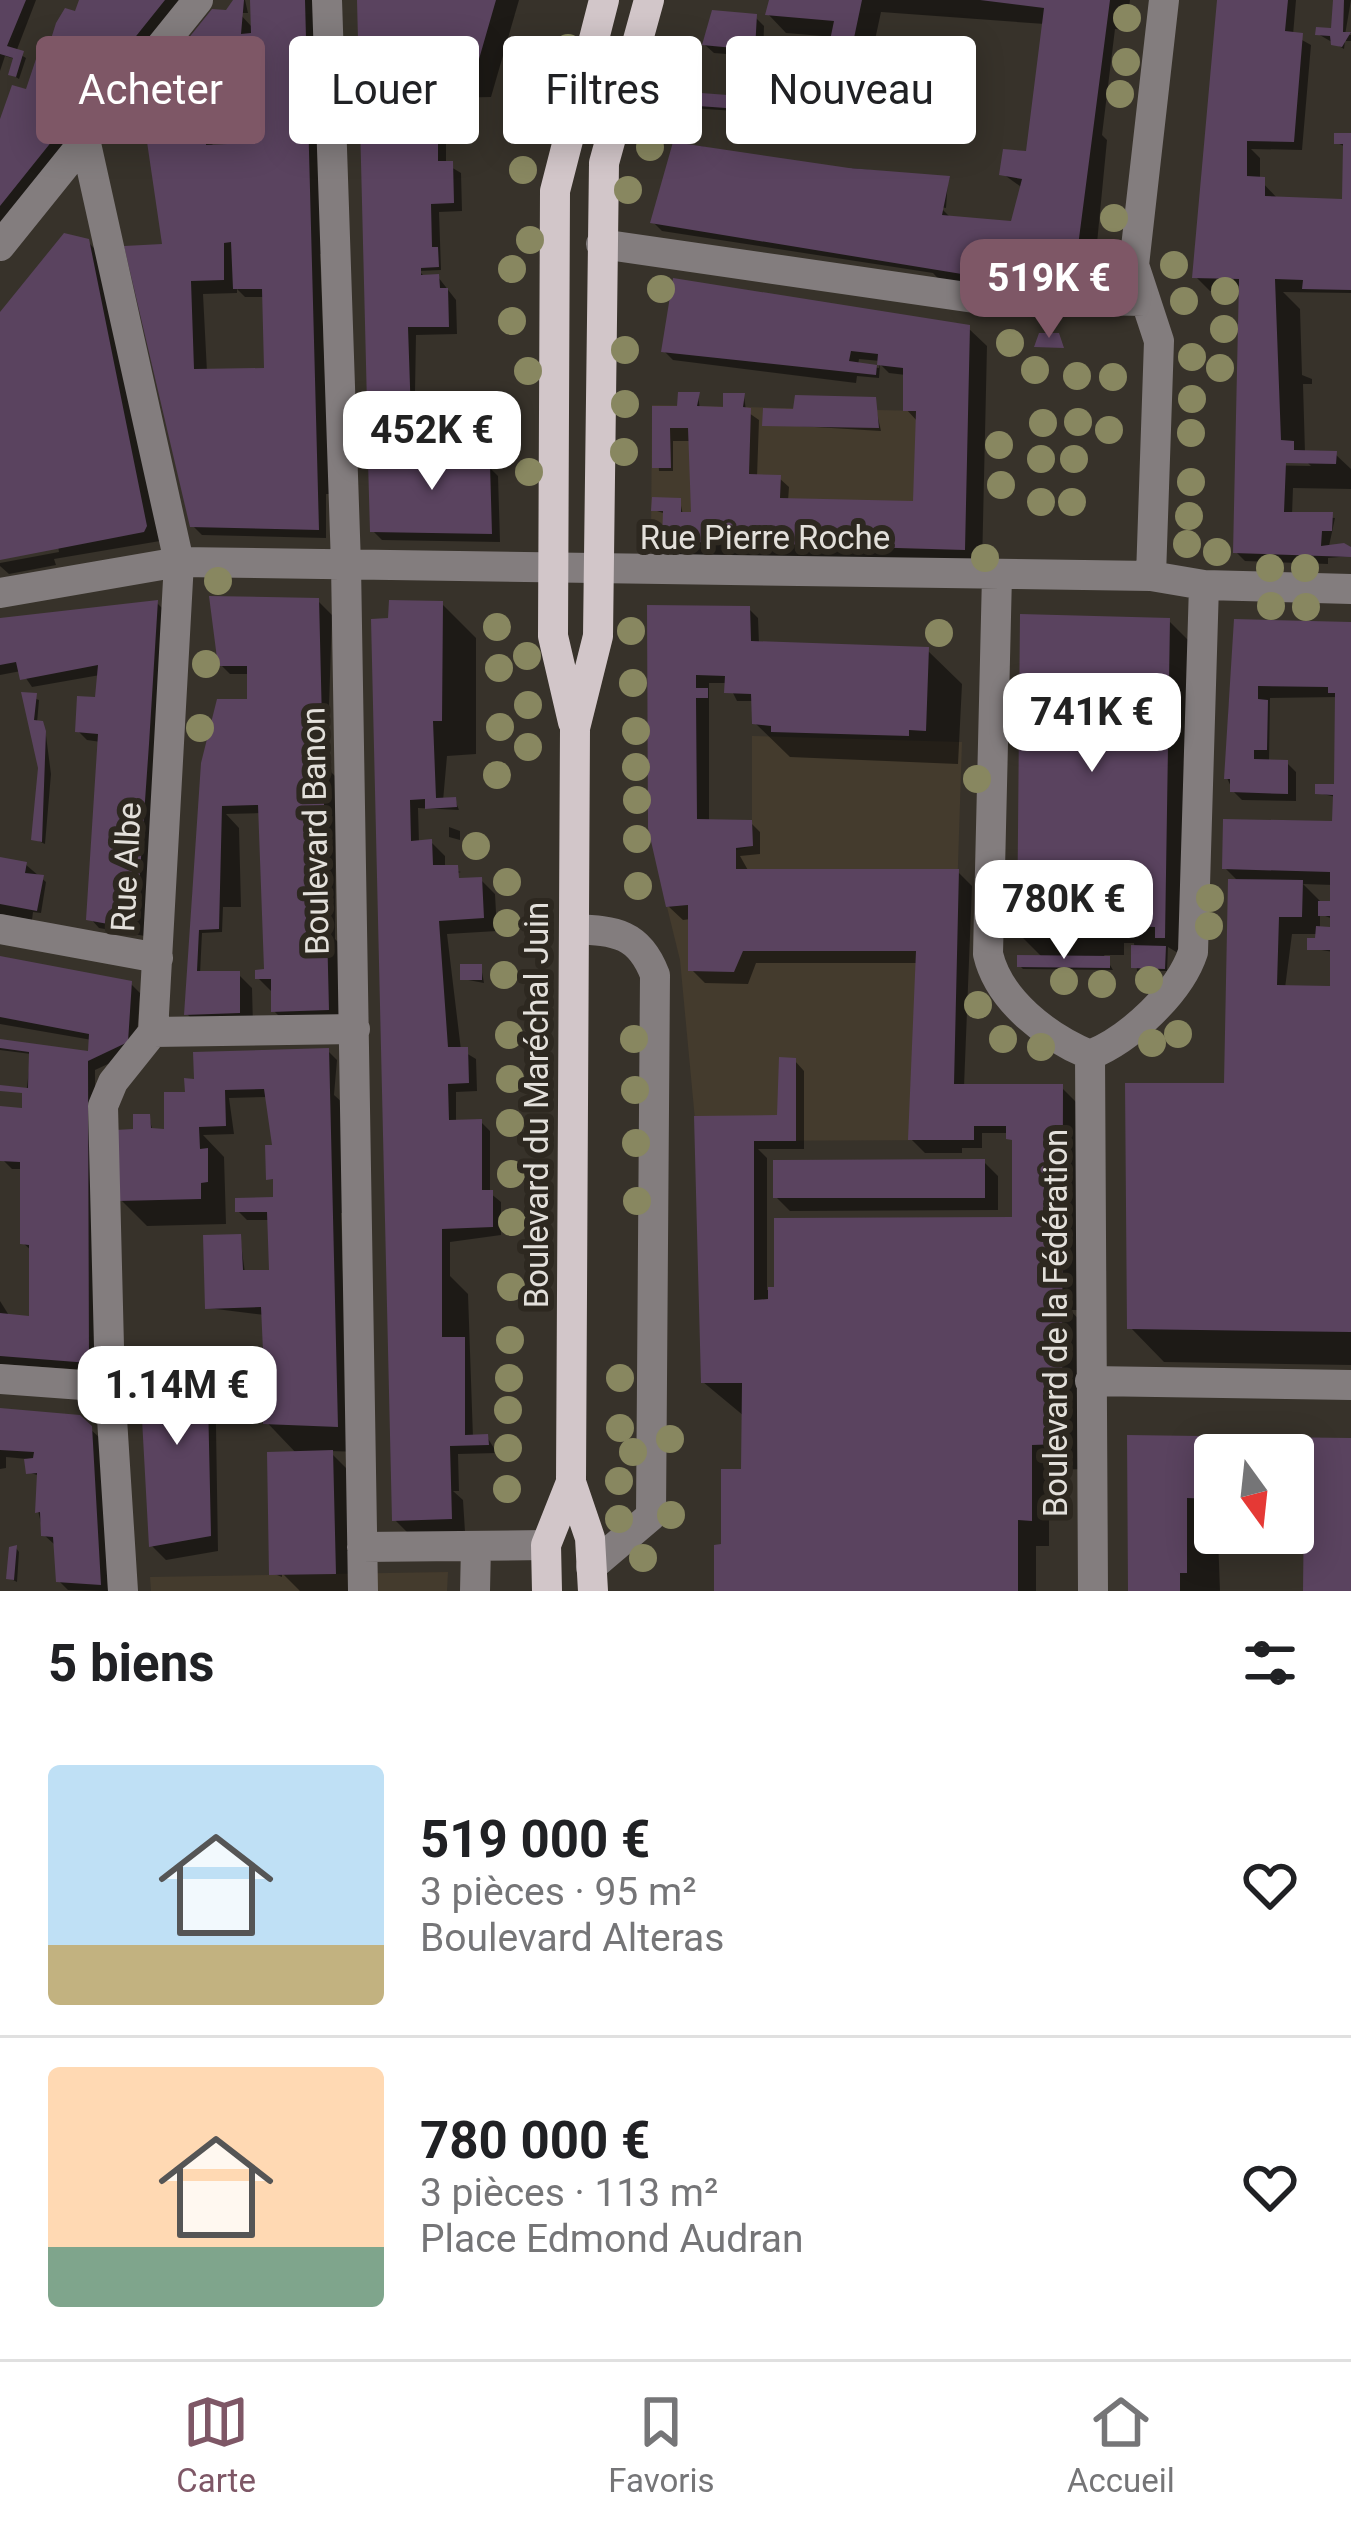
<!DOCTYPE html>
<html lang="fr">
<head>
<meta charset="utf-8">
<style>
  :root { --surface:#fff; --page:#f2f2f2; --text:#202124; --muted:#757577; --line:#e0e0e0; --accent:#7e5766 }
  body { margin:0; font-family:Roboto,sans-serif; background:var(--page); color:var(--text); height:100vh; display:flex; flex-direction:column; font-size:45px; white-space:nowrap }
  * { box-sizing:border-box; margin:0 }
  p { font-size:39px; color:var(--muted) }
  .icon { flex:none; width:66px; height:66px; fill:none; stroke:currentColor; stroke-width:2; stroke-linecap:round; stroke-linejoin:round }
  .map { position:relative; height:1591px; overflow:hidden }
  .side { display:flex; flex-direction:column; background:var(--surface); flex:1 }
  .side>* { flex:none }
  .banner { position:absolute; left:36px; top:36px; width:1281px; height:108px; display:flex; gap:24px }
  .needle { width:78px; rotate:165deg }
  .buttons { position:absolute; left:1194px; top:1434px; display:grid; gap:24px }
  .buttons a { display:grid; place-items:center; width:120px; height:120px; border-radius:12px; background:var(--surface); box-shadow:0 6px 30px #0003; font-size:60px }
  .price { position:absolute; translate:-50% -102px; padding:0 27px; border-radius:24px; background:#fff; color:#222; font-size:39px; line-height:78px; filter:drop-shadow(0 3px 6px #0008) }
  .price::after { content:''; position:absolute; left:50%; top:72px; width:36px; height:27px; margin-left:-18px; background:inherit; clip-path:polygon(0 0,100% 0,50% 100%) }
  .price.active { background:var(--accent); color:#fff }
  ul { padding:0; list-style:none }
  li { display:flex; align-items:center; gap:36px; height:300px; padding:0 48px }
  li+li { border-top:3px solid var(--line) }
  li span { display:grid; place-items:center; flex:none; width:336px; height:240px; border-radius:12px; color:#555 }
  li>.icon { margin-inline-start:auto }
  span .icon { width:144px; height:144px; fill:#fffc; stroke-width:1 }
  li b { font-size:51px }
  h2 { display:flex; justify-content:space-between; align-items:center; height:144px; padding:0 48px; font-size:51px }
  .tag { padding:0 42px; border-radius:12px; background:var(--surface); box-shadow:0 6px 30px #0003; font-size:42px; line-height:108px }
  .tag.active { background:var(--accent); color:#fff }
  .dock { display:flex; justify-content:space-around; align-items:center; height:168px; border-top:3px solid var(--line); background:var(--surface); font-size:33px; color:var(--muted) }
  .dock a { display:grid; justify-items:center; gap:6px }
  .dock .active { color:var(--accent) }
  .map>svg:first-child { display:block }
  .built { fill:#443b2d }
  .shadow { fill:#0007; fill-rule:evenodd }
  .building { fill:#5a435f; fill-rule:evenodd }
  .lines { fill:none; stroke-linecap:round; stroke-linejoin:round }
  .minor { stroke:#837d7e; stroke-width:30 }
  .major { stroke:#d2c6c9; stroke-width:30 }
  .tree { fill:#888760 }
  .labels { text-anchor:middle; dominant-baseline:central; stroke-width:12; stroke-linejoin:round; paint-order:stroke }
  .street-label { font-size:33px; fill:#e3e0db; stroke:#2d2820 }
</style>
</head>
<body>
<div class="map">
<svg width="1351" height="1591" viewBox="0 0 1351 1591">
  <rect width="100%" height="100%" fill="#37322a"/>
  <!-- built -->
  <path class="built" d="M652 405 968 412 964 550 651 541Z
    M752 736 962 742 949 1140 697 1141 680 960 667 907 688 905V863L752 846Z
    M448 1572 447 1591H151L150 1577Z"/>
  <!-- shadow -->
  <path class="shadow" d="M0 0H36L16 52 26 58 19 79 11 74 15 59 5 56 0 71Z
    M82 0H181L0 253V123L28 93Z
    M237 0H245L248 13H239L251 26 253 0H313L324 254H320L330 494H326V538L202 535 192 525 166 247 149 138 205 137 215 147 251 146 250 100 197 102 188 93 187 62 179 54 213 13H227ZM237 289 245 297H265L267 370 207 372 203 294 237 293Z
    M360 0H519L491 97 448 98V126L455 140 446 144V164L461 173 462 211 439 212 441 270 419 271 426 278 438 277 456 300 457 334 416 335 414 448 371 443Z
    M772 0H1130L1126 30 1115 29 1102 135 1107 140 1092 295 950 291 933 273 662 231 653 222 699 146 851 175 852 168 948 179 946 208 940 207 952 219 1014 225 1024 189 1003 174 1028 155 1045 24 881 12 875 40 857 39 852 60 896 63 908 76 925 65 928 69 922 112 900 104 894 122 691 108 687 104 852 108 851 59 830 54 834 37 786 33 768 14Z
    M1220 0H1296L1293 35 1311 45 1302 150 1251 149 1260 158V180L1278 199 1350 201 1346 147 1337 143 1351 136V293L1283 292 1300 309 1302 375 1312 379V384H1303L1305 453 1335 454 1351 469V489L1293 488 1292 515 1335 518 1329 546 1351 556 1328 558V564L1245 561 1236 552 1242 291H1210L1196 277ZM1305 460 1311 466 1249 465Z
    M1338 0H1351L1345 35H1351V41H1345L1344 49 1318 34 1334 31Z
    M755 17 764 26 763 57 714 53 705 45Z
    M944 115 957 119 956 129 944 125Z
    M88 242 115 269 160 541 54 559 56 565 9 574 0 566V317ZM58 546 59 552 0 563V557Z
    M968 328 987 346 982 567 679 554 665 540 666 514 654 510 680 501 683 515H694L691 441H673V471H659L655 409 685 410 698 395 700 410H731L744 396 746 411 759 420 757 477 779 478 789 487 788 501 916 504 918 422 906 409V375L889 373 880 364 879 378 857 376 856 383 673 360 664 351ZM859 359 880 361 879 368 858 365Z
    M874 400 881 431 765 424 795 412Z
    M464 432 473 441V467H489L498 476 500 542 382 540 373 531Z
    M318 601 332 615 327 768 336 777 335 939 340 944 342 1023 288 1025 274 1011V994L258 978 267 972 261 813 226 814 239 828 241 907H223L222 932 202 933 200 974H238L252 988 253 1026 201 1028 187 1014 193 889 251 707 250 674H230L221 665Z
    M157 603 166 612 145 936 99 928 90 918 101 742 87 740 78 731 97 701 100 675 32 687 21 671 0 675V621Z
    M442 604 476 638V754L447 756 443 801 455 800 459 810 418 808 419 843 431 842 445 856V868L461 872 446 876V882L481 880 495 894 497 931 447 934 461 1050 476 1059 477 1091 456 1092V1123L481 1122 490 1131V1193L501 1202V1235L450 1242V1276L468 1294 473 1438 487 1437 497 1453 458 1454 459 1491H453L463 1500 465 1532 409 1534 395 1520 391 621Z
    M650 608 749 609 758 618 759 644 927 650 962 684 958 764 790 757 755 723V701H737L728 683H709V822L751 823 760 832V854L740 856 749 872H958L972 886 964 1087H1061L1088 1114 1077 1310H1070L1086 1327 1088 1469 1049 1470V1546H1036V1591H717L724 1548 749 1472 744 1416 703 1382 702 1142 780 1118 795 1061 804 1071V1149H758L767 1158V1290H777L1015 1220V1133H982V1148H962V1153H925L911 1139 919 963H756L748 984 705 983 691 969V919L683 920 668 906Z
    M1169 621 1188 640 1183 956 1168 947 1167 971H1137L1134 943H1124V955H1104L1113 970 1023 969 1020 966 1043 958 1020 935Z
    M1351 625V1365L1164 1362 1130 1327 1227 1086 1239 882 1225 868 1335 824 1336 797 1318 793 1336 787 1338 697 1270 698 1269 763H1287L1296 772V801L1242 800 1233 791 1227 778 1229 701ZM1303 884 1333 885V904L1321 902ZM1320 914 1333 919V934L1320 929ZM1292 934H1318L1310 948 1333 952 1338 990 1285 988Z
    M25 695 39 700 37 723 45 728 51 774 45 844 34 839 41 768Z
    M449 827 460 831V840L449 837Z
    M0 860 25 864 46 882 41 913 33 912 32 920 0 914Z
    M0 959 130 983 140 993 136 1051 95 1070 97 1371 0 1364V1301L10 1317 32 1319V1251L23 1243V1169H12L3 1160 24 1111 31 1054 0 1050V1042L91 1055 92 1040 0 1024Z
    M481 967 484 983 463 979Z
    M328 1051 337 1060 334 1095 344 1104 351 1213H341L343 1280 363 1452 329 1451 358 1480 361 1591H300L282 1573V1577L272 1573 297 1454 256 1411 266 1355 265 1315 208 1308 240 1237 245 1273H272L270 1220H247L238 1211 280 1200 267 1097 229 1098 234 1134 203 1135 224 1157 226 1224 147 1226 121 1200 149 1117 153 1132 167 1131 188 1095Z
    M984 1162 998 1176V1210L790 1211 776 1197Z
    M206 1356 215 1365 218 1551 166 1560 152 1546Z
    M0 1414 78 1418 100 1438 108 1591 68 1590 59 1581 54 1544 44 1535 38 1511 40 1476 28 1472 27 1459 6 1457V1468L0 1469Z
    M1130 1438 1351 1441V1591H1306V1533L1293 1532V1455H1215L1220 1591H1131Z
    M16 1548 19 1552 17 1582 9 1578Z"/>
  <!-- building -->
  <path class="building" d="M0 0H26L7 46 24 51 16 77 8 75 13 58 0 54Z
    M79 0H165L0 206V119L12 85 26 89 37 56 45 58 56 23 65 8 75 11Z
    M233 0H244L241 34 251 33 250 0H305L319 530 190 527 124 246 162 244 146 135 207 134 206 145 248 143 247 92 185 94 184 53 175 55 212 9 226 10ZM231 242 233 289H262L264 368 194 369 191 281 224 280V243Z
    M357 0H496L473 80H466V93L446 94 447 131 438 135V161H453L454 203 431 204 432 247H438L439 267 421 268V275L439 274 440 288H448L449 327H408L412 446 368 445Z
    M769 0H862L850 57 827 55 834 21 765 15Z
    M980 0H1110L1074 277 974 276 650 223 673 142 849 168 950 176 942 215 1011 221 1022 179 999 175 1003 149 1026 151 1044 8Z
    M1217 0H1288L1285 31 1303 33 1294 142 1247 141V176L1265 177V196L1342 199 1343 144H1334V133H1351V290L1302 289 1303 280 1275 279 1281 440 1294 441V450L1337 451 1336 464 1286 463 1284 512H1333L1332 531H1322L1321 546 1344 543 1351 547V557L1233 553 1239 279 1192 278Z
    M1333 0H1344L1343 32H1351L1342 47 1331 45 1330 36 1315 35 1316 27 1331 28Z
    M712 10 757 14 755 50 702 45Z
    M848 57 897 60 891 120 684 105 688 92 844 104Z
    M908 61 926 62 919 110 901 109Z
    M64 233 89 239 147 526 144 532 0 560V312Z
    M673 278 970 325 965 550 662 541 663 511H651L652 497 681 498V512H691L688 428H670L671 468H652V406H677L678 392H700L697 406 723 407V393H745L743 407 751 408 749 474 781 475 780 498 913 501 916 411H903V368L877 365 878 354 851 351 849 361 877 365 876 375 661 352Z
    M1039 333H1059L1064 348 1034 347Z
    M795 395 876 397 879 428 762 426 763 408 793 409Z
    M450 429H466L465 464H490L492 534 370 532 368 461 426 463V446H450Z
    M209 596 319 598 329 1010 271 1012V979H255V970L264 969 258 805 222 806 219 929 199 930 197 971H240V1013L184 1015 201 763 217 699H247V666H218Z
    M158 600 149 744 136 929 86 920 98 734 75 732 77 696 95 697 98 665 20 680 16 662 0 665V618Z
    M389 600 443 601 442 721H433L436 798 456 797 457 807 425 809V799L410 800 411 841 432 839 433 865H458L459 878 482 877 484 918 439 921 448 1047H468L469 1083 448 1084 449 1120 482 1119V1190H493V1227L442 1229V1337H465V1435L488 1434 489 1445 450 1446 452 1519 392 1521 371 619 388 618Z
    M647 605 750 606 751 641 929 647 926 731 909 730V736L771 732V726L752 724 751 694 724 693 725 676 696 675V688H708V698H696L697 819 752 820 753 846 736 848V869H959L954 1084H1063L1062 1444 1032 1445V1521L1018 1520V1591H714V1545L721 1544V1469H741L742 1383H701L694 1116 777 1115 779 1057 796 1058V1141H754V1300L768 1299V1287H774V1218L1012 1217V1140L1006 1139V1126H974V1140H908L916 951H743L734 972 688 971V905L666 907 648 828Z
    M1020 614 1170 618 1165 938H1155V927L1107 926V937H1017Z
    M1234 619 1351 622V1332L1127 1329 1125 1083H1224L1228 879 1303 880 1302 917H1279L1277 985 1330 986V950H1307V938H1315L1316 926 1330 927V916H1318V901H1330V872L1222 869 1223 819 1332 821 1333 795 1315 794V784H1334L1335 693H1328V687L1258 686V699L1268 700 1267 750H1254V759L1288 760V794L1230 792V779H1224Z
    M21 692 37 693 34 720 43 721 46 731 42 842 31 840 38 768Z
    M0 857 27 862 25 873 44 875 37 911 0 904Z
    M1131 945 1166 946 1165 969 1131 968Z
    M1017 955 1110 956V968L1017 967Z
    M0 956 132 981 128 1042 88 1061 89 1363 0 1356V1313L29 1316V1245L20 1244V1162L0 1161V1106L22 1108V1093L0 1091V1085L28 1088 29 1052 0 1048V1039L88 1051 89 1034 0 1017Z
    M460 964H482V980H460Z
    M329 1048 338 1427 263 1424 262 1413H253L252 1352 263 1351 261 1307 205 1309 203 1235 241 1234 243 1270H269L267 1212H235V1198L273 1197V1179L266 1180 265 1145H272L264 1089 225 1090 226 1126 199 1127 200 1149 208 1148V1182L201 1183V1199L118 1201 115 1130 133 1129V1114H150L151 1128 164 1129V1092H185L184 1078 194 1079 193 1052Z
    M985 1159V1198H773V1160Z
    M207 1353 211 1536 149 1547 142 1419 147 1354Z
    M0 1408 80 1415 92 1426 101 1585 56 1582 53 1537 41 1536 40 1512 35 1513 37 1473 26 1474 24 1459 33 1458 34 1452 0 1450Z
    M1127 1435 1351 1438V1591H1303L1304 1500H1293V1455H1215V1499L1187 1498V1573H1180V1591H1128Z
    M333 1450 336 1574 269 1575 267 1452Z
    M17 1545 14 1580 6 1579 9 1547Z"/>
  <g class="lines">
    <!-- minor -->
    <path class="minor" d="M327 0 346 565 363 1591
      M85 139 179 562 153 1032 113 1082 103 1106 110 1387 123 1591
      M601 244 974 298 1145 301
      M0 246 198 0
      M997 575 988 954C999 1001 1047 1037 1090 1055 1130 1039 1180 992 1193 952L1204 585
      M1151 576 1159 341 1134 265 1164 0
      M0 593 179 562 1151 576 1204 585 1351 589
      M0 929 158 958
      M574 929C616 931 639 933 655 975L651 1516 591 1567
      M153 1032 355 1029
      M1090 1055 1093 1591
      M0 1379 110 1387
      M1090 1381 1351 1385
      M362 1547 546 1545
      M475 1591 476 1546"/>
    <!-- major -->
    <path class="major" d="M573 722 553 636 555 191 604 0
      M547 1591 546 1545 571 1482
      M593 1591 590 1538 571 1482 575 728 598 636 604 163 649 0"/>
  </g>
  <!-- trees -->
  <g class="tree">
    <circle cx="1127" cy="18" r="14"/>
    <circle cx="568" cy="48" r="14"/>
    <circle cx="1126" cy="62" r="14"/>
    <circle cx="669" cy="84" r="14"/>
    <circle cx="1120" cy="94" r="14"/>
    <circle cx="659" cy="116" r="14"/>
    <circle cx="650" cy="147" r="14"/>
    <circle cx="523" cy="170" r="14"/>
    <circle cx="628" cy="190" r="14"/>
    <circle cx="1114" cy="218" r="14"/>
    <circle cx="530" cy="240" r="14"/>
    <circle cx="1174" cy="265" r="14"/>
    <circle cx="1106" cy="268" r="14"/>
    <circle cx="512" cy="269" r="14"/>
    <circle cx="661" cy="289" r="14"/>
    <circle cx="1225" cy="291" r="14"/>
    <circle cx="1184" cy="301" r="14"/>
    <circle cx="512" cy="321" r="14"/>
    <circle cx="1224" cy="329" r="14"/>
    <circle cx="1010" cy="343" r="14"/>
    <circle cx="625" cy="350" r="14"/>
    <circle cx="1192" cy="357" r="14"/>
    <circle cx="1220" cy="368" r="14"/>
    <circle cx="1035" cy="370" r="14"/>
    <circle cx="528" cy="371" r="14"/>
    <circle cx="1077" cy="376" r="14"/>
    <circle cx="1113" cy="377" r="14"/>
    <circle cx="1192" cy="399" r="14"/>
    <circle cx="625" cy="404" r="14"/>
    <circle cx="1078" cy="422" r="14"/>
    <circle cx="1043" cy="423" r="14"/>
    <circle cx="1109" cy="430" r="14"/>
    <circle cx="1191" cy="433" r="14"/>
    <circle cx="999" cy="445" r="14"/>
    <circle cx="624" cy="452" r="14"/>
    <circle cx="1041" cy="459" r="14"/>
    <circle cx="1074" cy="459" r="14"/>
    <circle cx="529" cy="472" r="14"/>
    <circle cx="1191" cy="482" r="14"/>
    <circle cx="1001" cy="485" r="14"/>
    <circle cx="1041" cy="502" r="14"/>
    <circle cx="1072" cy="502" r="14"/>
    <circle cx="1189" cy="516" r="14"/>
    <circle cx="1187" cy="544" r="14"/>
    <circle cx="1217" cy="552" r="14"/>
    <circle cx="985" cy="558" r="14"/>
    <circle cx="1270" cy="568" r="14"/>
    <circle cx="1305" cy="568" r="14"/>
    <circle cx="218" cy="581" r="14"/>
    <circle cx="1271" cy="606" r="14"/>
    <circle cx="1306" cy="607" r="14"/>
    <circle cx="497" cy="627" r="14"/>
    <circle cx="631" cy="631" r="14"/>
    <circle cx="939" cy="633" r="14"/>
    <circle cx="527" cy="656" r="14"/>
    <circle cx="206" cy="664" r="14"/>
    <circle cx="499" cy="668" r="14"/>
    <circle cx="633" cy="683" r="14"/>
    <circle cx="528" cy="705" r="14"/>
    <circle cx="500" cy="727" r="14"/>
    <circle cx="200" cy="728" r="14"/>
    <circle cx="636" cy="731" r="14"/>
    <circle cx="528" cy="747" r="14"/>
    <circle cx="636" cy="767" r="14"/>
    <circle cx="497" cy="775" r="14"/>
    <circle cx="977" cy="779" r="14"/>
    <circle cx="637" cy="800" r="14"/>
    <circle cx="637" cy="839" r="14"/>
    <circle cx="476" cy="846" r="14"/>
    <circle cx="507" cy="882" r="14"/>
    <circle cx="638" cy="886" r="14"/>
    <circle cx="1210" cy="898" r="14"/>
    <circle cx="507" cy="923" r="14"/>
    <circle cx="1209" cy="926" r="14"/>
    <circle cx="504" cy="975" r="14"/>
    <circle cx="1149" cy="980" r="14"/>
    <circle cx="1064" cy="981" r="14"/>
    <circle cx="1102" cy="984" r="14"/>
    <circle cx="978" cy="1005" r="14"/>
    <circle cx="1178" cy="1034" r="14"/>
    <circle cx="509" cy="1035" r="14"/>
    <circle cx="634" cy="1039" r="14"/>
    <circle cx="1003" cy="1039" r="14"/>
    <circle cx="1152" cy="1043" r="14"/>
    <circle cx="1041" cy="1047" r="14"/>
    <circle cx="510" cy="1079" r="14"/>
    <circle cx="635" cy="1090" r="14"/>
    <circle cx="510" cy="1123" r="14"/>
    <circle cx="636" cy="1143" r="14"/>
    <circle cx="511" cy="1174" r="14"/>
    <circle cx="637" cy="1201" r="14"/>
    <circle cx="512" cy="1222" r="14"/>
    <circle cx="511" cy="1287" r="14"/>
    <circle cx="510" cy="1340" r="14"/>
    <circle cx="509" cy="1378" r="14"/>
    <circle cx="620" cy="1378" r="14"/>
    <circle cx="508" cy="1410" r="14"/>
    <circle cx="620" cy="1428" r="14"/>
    <circle cx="670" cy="1439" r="14"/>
    <circle cx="508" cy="1448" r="14"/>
    <circle cx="633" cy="1452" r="14"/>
    <circle cx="619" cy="1481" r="14"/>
    <circle cx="507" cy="1489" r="14"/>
    <circle cx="671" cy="1515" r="14"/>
    <circle cx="619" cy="1519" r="14"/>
    <circle cx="643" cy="1558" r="14"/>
  </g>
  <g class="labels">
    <!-- street labels -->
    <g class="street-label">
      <text x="765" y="537">Rue Pierre Roche</text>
      <text transform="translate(315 831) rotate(-91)">Boulevard Banon</text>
      <text transform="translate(126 867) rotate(-87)">Rue Albe</text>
      <text transform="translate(536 1105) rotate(-90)">Boulevard du Maréchal Juin</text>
      <text transform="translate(1055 1323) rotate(-90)">Boulevard de la Fédération</text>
    </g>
  </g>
</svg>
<div class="buttons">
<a><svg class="needle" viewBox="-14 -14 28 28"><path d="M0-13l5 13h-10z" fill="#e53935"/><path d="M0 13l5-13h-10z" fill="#757577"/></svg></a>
</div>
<b class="price active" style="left:1049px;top:341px">519K €</b>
<b class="price" style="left:432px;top:493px">452K €</b>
<b class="price" style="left:1092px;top:775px">741K €</b>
<b class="price" style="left:1064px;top:962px">780K €</b>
<b class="price" style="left:177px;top:1448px">1.14M €</b>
<div class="banner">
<a class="tag active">Acheter</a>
<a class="tag">Louer</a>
<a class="tag">Filtres</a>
<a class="tag">Nouveau</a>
</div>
</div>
<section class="side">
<h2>5 biens<svg class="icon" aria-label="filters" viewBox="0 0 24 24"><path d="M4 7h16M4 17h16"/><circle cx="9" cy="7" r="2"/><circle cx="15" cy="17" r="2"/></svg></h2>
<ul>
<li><span style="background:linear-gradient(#bfe0f5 75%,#c2b280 0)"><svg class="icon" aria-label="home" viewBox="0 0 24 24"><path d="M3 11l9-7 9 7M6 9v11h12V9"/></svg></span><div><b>519 000 €</b><p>3 pièces · 95 m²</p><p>Boulevard Alteras</p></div><svg class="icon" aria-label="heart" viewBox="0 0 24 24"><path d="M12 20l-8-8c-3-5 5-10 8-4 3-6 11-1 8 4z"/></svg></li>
<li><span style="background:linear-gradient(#ffd9b3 75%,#7fa58c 0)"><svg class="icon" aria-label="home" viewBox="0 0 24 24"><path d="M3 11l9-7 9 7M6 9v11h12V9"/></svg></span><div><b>780 000 €</b><p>3 pièces · 113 m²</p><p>Place Edmond Audran</p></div><svg class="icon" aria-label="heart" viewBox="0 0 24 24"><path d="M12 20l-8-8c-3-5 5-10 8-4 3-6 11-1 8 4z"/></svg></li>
</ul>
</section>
<nav class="dock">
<a class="active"><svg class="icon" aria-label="map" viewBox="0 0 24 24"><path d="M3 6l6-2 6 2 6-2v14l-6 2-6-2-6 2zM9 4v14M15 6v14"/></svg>Carte</a>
<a><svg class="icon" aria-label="saved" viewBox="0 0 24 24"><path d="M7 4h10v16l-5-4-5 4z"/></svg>Favoris</a>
<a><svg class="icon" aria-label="home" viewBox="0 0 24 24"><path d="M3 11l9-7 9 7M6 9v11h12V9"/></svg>Accueil</a>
</nav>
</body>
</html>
